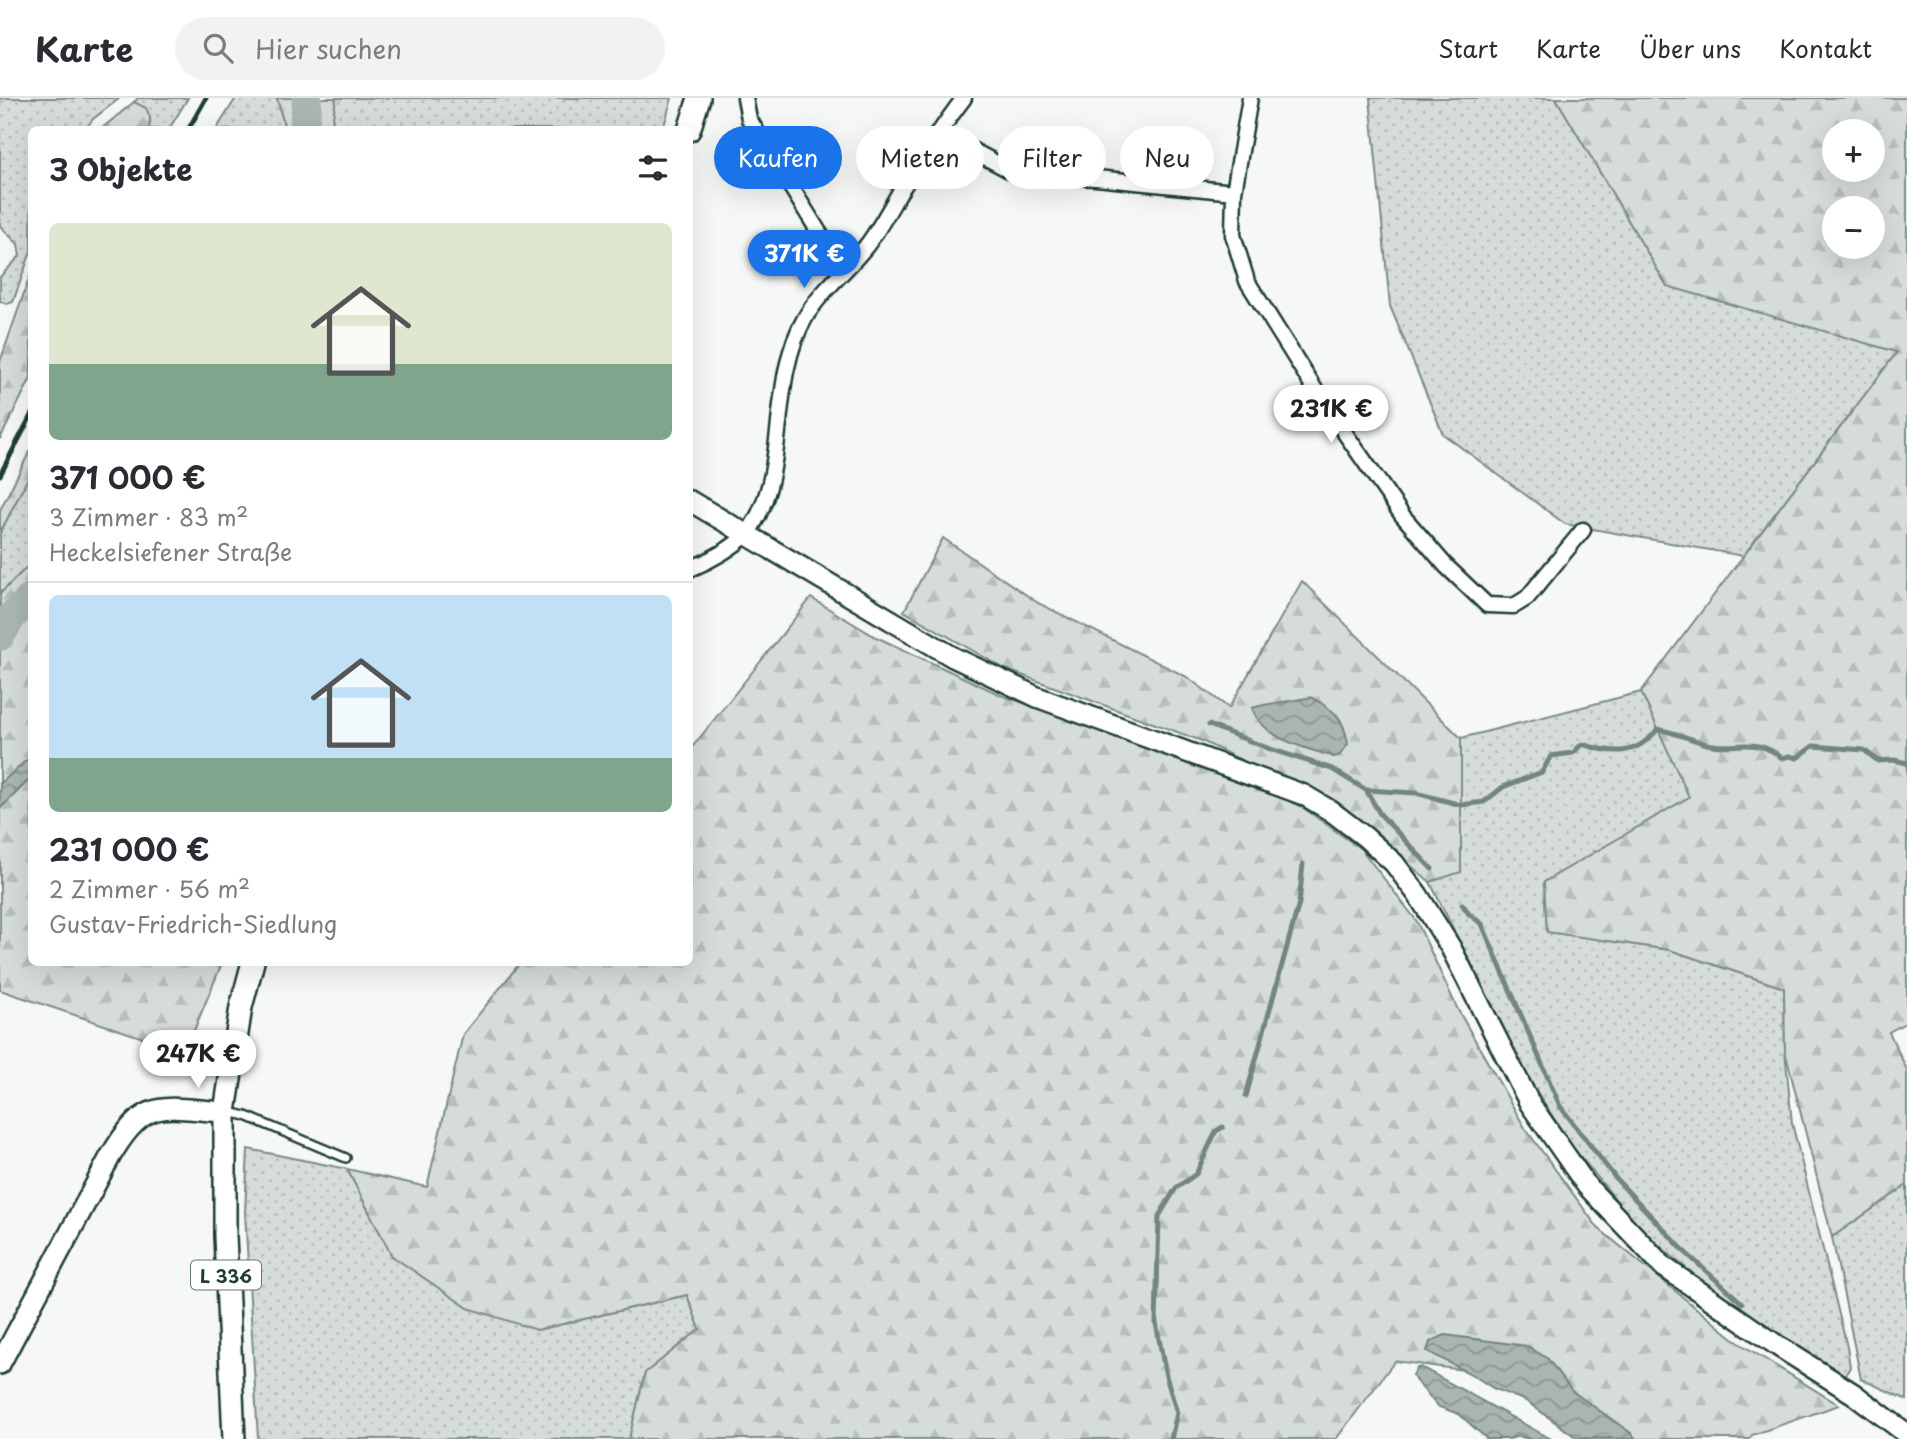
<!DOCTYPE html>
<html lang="de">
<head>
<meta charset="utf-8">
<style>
  :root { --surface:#fff; --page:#f2f2f3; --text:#2b2b33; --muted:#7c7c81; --line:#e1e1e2; --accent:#1a73e8 }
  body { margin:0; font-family:"Playpen Sans",sans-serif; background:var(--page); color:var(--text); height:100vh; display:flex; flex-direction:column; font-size:26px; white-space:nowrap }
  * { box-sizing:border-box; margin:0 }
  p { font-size:23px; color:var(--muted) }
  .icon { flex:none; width:38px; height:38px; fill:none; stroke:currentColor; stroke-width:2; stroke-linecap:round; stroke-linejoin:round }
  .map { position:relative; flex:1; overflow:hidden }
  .side { position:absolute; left:28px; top:28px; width:665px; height:840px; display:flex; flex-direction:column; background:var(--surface); border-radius:10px; box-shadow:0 7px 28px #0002 }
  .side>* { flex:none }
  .banner { position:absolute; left:714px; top:28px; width:665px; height:63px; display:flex; gap:14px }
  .buttons { position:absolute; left:1822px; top:21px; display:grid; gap:14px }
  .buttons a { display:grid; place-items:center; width:63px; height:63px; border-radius:50%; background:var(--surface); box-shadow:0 7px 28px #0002; font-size:35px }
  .price { position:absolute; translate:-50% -60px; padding:0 16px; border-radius:24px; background:#fff; color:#222; font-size:23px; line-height:46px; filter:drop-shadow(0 2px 4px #0008) }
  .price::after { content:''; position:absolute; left:50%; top:42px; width:21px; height:16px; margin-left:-10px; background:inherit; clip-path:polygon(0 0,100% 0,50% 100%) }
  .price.current { background:var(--accent); color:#fff }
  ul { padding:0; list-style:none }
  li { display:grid; align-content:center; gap:14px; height:371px; padding:0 21px }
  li+li { border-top:2px solid var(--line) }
  li span { display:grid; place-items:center; height:217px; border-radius:10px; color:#555 }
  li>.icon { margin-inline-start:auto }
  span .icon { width:126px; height:126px; fill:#fffc; stroke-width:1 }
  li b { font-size:30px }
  h2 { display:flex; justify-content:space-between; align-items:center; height:84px; padding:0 21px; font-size:30px }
  .pill { padding:0 24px; border-radius:32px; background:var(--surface); box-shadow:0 7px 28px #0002; font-size:24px; line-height:63px }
  .pill.current { background:var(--accent); color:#fff }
  header { display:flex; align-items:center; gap:42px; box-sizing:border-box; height:98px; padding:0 35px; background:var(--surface); border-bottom:2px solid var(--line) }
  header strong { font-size:33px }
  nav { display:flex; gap:38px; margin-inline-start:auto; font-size:24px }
  .search { width:490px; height:63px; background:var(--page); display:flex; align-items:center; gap:18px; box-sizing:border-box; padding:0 24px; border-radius:38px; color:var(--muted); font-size:26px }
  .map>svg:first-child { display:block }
  .green { fill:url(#green-dots); stroke:#7a8c88; stroke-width:2 }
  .forest { fill:url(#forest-firs); stroke:#7a8c88; stroke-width:2; fill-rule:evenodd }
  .water { fill:url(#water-waves); stroke:#72857f; stroke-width:2 }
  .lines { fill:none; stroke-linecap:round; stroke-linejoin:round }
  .stream { stroke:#72857f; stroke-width:5 }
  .river { stroke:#aab5b1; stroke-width:30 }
  .lane-casing { stroke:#1f3d34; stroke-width:12 }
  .street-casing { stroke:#1f3d34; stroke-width:19 }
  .secondary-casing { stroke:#1f3d34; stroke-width:24 }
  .primary-casing { stroke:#1f3d34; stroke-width:26 }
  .lane { stroke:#fff; stroke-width:7 }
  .street { stroke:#fff; stroke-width:14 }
  .secondary { stroke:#fff; stroke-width:19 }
  .primary { stroke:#fff; stroke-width:21 }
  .rail { stroke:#1f3d34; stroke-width:5 }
  .labels { text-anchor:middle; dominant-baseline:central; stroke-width:6; stroke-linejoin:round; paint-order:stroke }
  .shield { fill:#fff; stroke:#627771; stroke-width:2 }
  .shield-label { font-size:18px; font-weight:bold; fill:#1f3d34 }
</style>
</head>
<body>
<header>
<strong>Karte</strong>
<div class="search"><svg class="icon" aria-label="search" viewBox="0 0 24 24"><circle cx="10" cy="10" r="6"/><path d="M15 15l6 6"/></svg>Hier suchen</div>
<nav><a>Start</a><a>Karte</a><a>Über uns</a><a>Kontakt</a></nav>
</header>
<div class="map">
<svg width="1907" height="1341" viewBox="0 0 1907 1341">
  <defs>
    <pattern id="green-dots" width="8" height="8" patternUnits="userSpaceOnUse" patternTransform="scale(1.75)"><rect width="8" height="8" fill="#d6dcdb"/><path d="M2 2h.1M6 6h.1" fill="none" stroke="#b7bebd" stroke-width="1.8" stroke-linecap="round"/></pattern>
    <pattern id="forest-firs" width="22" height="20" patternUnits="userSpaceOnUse" patternTransform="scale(1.75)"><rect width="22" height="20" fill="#d6dcdb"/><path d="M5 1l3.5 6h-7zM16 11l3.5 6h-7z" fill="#b7bebd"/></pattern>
    <pattern id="water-waves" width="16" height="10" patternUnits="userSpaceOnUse" patternTransform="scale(1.75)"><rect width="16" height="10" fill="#aab5b1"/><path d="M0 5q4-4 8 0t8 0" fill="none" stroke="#8a9491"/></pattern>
  </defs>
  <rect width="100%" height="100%" fill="#f6f7f7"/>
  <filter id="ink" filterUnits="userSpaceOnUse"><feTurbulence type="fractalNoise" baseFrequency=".0143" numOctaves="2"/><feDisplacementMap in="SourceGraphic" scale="14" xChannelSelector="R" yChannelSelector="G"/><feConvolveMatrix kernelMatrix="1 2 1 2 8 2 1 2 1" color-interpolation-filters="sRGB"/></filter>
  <g filter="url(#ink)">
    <!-- green -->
    <path class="green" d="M0 0H120L93 21 85 31 32 32 31 153 13 204 7 206 0 203V179L20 158 18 146 0 128Z
      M138 0H188L169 31H149L150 19 134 4Z
      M236 0H277L285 31 216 32Z
      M336 0H672L663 31H331Z
      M1370 0H1556L1667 188 1897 254 1743 458 1565 426 1443 336 1390 208Z
      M31 374V465L0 496V435Z
      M1641 594 1690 699 1544 784 1547 834 1670 852 1784 890 1785 953 1792 1025 1847 1249 1850 1269 1846 1276 1841 1277 1716 1196 1639 1130 1570 1046 1522 970 1430 784 1461 773V640Z
      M248 1051 347 1071 392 1158 537 1232 687 1197 700 1231 645 1275 629 1341H258L245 1114Z
      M1907 1087V1302L1861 1281 1832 1139Z"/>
    <!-- forest -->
    <path class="forest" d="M277 0H336L331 31H285Z
      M1556 0H1907V924L1889 934 1907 972V1087L1832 1139 1785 953 1784 890 1670 852 1547 834 1544 784 1689 699 1641 594 1897 254 1667 188ZM1834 33H1872V72H1834ZM1834 110H1872V149H1834Z
      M134 4 146 10 150 19 149 31H101Z
      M31 175V280L0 341V264Z
      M31 351V374L0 435V412Z
      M943 440 1038 505 1187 579 1229 610 1302 483 1461 640V774L1430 784 1348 714 1202 643 1005 571 904 513Z
      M31 465 32 864 222 865 185 954 0 892V496Z
      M811 500 874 538 1003 598 1271 687 1361 751 1416 822 1458 912 1525 1030 1598 1130 1739 1245 1839 1307 1752 1337 1749 1341H1585L1524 1280 1395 1263 1336 1341H629L645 1275 700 1231 687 1197 537 1232 468 1210 392 1158 347 1071 427 1089 463 936 520 865 690 864V652Z"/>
    <!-- water -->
    <path class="water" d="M1311 599C1334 612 1344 619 1348 646L1340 657 1334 659C1304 649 1264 642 1252 610 1272 604 1291 604 1311 599Z
      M31 658V680L0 711V686Z
      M1445 1237 1527 1248 1548 1261 1572 1293 1631 1335 1636 1341 1577 1340 1526 1303 1493 1290 1471 1276 1427 1253 1430 1244Z
      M1421 1269 1551 1341H1528L1519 1338 1509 1341H1487L1459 1316 1439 1309 1415 1282 1413 1277 1417 1270Z"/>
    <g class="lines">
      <!-- stream -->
      <path class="stream" d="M1209 627 1270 651 1332 671 1366 692 1416 695 1461 707 1484 704 1503 689 1542 674 1551 658 1573 655 1582 646C1613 656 1635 659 1658 631 1675 635 1691 641 1707 646 1735 653 1755 637 1782 660L1789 658 1797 660 1813 648 1864 652 1878 663 1894 662 1907 665
        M1366 692 1380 716 1432 771
        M1462 806 1469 816 1482 826 1560 1008 1617 1082 1686 1155 1742 1205
        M1246 998 1299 805 1303 766
        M1171 1341 1177 1315 1166 1278 1156 1225 1159 1118 1176 1090 1196 1076 1216 1033 1223 1029"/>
      <!-- river -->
      <path class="river" d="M304 32 307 0
        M0 538 12 518 32 499"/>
      <defs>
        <path id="lane" d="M229 1014 246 1018 346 1060"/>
        <path id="street" d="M745 0 749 21 843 173
          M1250 0 1234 94 1233 137 1247 183 1319 298 1402 417 1446 468 1487 507 1514 508 1527 500 1583 432
          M938 34 1011 73 1030 77 1096 80 1234 94
          M690 471C707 464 736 449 748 434 791 377 767 286 805 220 821 192 848 172 867 147 879 131 888 114 898 97 919 64 940 31 964 0"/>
        <path id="secondary" d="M690 403 953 559 1037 599 1304 697 1331 713 1365 739 1394 765 1418 797 1451 850 1530 1006 1587 1088 1664 1169 1778 1248 1854 1296 1907 1336
          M0 1266 110 1059C145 998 161 1010 225 1014"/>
        <path id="primary" d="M689 32 699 0
          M234 1341 225 1138V1014L241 909 253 864"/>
      </defs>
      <!-- lane casing -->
      <use href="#lane" class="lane-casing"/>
      <!-- street casing -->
      <use href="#street" class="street-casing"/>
      <!-- secondary casing -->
      <use href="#secondary" class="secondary-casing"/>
      <!-- primary casing -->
      <use href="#primary" class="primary-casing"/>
      <!-- lane -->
      <use href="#lane" class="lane"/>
      <!-- street -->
      <use href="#street" class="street"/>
      <!-- secondary -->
      <use href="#secondary" class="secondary"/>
      <!-- primary -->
      <use href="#primary" class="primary"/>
      <!-- rail -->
      <path class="rail" d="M188 32 206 0
        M0 377 32 316"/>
    </g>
  </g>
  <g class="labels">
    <!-- shield labels -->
    <rect class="shield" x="191" y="1162.5" width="70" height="29" rx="5"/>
    <g class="shield-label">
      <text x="226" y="1177">L 336</text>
    </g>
  </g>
</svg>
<div class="buttons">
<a>+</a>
<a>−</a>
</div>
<b class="price current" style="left:804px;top:192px">371K €</b>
<b class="price" style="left:1331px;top:347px">231K €</b>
<b class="price" style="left:198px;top:992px">247K €</b>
<div class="banner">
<a class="pill current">Kaufen</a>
<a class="pill">Mieten</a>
<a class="pill">Filter</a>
<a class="pill">Neu</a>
</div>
<section class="side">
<h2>3 Objekte<svg class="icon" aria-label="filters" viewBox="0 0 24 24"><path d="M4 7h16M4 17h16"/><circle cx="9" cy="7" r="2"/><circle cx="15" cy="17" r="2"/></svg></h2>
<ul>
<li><span style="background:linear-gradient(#dfe7d0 65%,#7fa58c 0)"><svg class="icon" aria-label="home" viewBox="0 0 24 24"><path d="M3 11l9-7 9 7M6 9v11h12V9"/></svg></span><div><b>371 000 €</b><p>3 Zimmer · 83 m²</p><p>Heckelsiefener Straße</p></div></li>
<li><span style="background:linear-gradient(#bfe0f5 75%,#7fa58c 0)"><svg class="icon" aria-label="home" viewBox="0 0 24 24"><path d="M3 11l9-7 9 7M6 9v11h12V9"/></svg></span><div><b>231 000 €</b><p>2 Zimmer · 56 m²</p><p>Gustav-Friedrich-Siedlung</p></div></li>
</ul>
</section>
</div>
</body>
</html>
